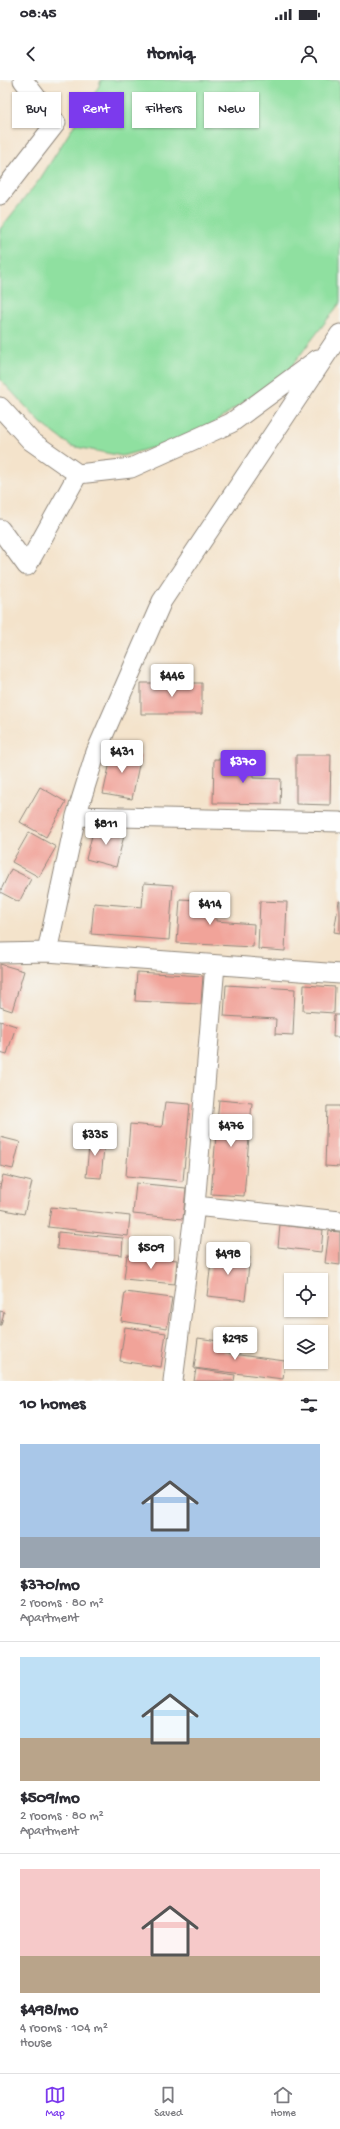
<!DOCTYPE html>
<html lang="en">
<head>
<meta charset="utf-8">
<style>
  :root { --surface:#fff; --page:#f7f7f7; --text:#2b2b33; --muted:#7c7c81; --line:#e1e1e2; --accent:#7c3aed }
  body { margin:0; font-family:"Gochi Hand",sans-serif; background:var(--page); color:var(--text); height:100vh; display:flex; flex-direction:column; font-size:15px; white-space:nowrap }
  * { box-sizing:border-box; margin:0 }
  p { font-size:13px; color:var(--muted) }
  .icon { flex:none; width:22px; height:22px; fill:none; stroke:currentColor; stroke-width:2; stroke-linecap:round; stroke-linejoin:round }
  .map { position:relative; height:1301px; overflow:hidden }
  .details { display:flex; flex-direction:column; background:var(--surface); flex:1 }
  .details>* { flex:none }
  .top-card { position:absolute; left:12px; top:12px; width:316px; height:36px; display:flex; gap:8px }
  .buttons { position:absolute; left:284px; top:1193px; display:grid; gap:8px }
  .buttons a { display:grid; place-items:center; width:44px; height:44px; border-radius:0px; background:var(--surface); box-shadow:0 1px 3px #0004; font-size:20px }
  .price { position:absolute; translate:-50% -34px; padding:0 9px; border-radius:4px; background:#fff; color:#222; font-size:13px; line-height:26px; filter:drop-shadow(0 1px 2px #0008) }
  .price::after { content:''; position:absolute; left:50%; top:24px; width:12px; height:9px; margin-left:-6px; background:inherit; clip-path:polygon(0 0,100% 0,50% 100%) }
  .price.current { background:var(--accent); color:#fff }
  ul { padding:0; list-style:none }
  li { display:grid; align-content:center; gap:8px; height:212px; padding:0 20px }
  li+li { border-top:1px solid var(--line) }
  li span { display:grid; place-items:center; height:124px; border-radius:0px; color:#555 }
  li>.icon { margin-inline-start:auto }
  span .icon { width:72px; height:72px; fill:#fffc; stroke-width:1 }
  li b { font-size:17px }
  h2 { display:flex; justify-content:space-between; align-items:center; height:48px; padding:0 20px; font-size:17px }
  .tag { padding:0 14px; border-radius:0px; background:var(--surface); box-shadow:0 1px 3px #0004; font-size:14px; line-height:36px }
  .tag.current { background:var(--accent); color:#fff }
  .status { display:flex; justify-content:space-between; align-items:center; height:28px; padding:0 20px; background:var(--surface); direction:ltr }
  .status svg { height:11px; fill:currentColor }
  header { display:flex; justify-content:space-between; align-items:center; height:52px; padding:0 20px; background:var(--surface); font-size:18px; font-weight:700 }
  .menu { display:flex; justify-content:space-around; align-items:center; height:56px; border-top:1px solid var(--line); background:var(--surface); font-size:11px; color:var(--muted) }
  .menu a { display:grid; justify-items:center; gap:2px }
  .menu .current { color:var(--accent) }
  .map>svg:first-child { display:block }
  .green { fill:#8fe0a0; stroke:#5d8666 }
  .building { fill:#f1a399 }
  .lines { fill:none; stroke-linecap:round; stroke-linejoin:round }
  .minor-casing { stroke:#90877b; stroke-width:21 }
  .minor { stroke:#fff; stroke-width:19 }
</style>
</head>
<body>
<div class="status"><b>08:45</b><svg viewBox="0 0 49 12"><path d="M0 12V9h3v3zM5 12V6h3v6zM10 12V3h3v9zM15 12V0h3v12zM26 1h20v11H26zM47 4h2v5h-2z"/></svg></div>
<header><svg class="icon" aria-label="back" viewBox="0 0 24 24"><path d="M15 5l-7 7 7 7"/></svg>Homiq<svg class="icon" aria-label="person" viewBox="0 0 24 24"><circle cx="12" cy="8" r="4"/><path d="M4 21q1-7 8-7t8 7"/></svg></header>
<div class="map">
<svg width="340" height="1301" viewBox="0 0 340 1301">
  <rect width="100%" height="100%" fill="#f6f6f2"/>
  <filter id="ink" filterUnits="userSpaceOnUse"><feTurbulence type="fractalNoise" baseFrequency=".025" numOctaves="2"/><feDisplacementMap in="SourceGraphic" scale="8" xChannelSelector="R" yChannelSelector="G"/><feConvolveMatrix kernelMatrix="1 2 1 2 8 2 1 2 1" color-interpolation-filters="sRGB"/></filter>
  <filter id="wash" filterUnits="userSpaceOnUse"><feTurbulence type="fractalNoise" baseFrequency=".012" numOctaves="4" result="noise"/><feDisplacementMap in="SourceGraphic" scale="16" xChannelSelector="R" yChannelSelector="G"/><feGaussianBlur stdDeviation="0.9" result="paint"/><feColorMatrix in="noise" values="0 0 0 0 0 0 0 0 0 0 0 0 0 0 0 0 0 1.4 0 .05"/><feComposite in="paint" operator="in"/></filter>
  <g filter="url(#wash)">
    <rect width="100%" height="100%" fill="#f4e3cb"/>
    <!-- green -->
    <path class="green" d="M101 0H340V223L287 292 195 356 122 376 71 366 41 343 0 299V149L40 99 99 6Z"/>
    <g id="blocks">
      <!-- building -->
      <path class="building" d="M141 603H202V634H141Z
        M113 669 141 675 132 719 103 714Z
        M296 675H331L330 725 296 724Z
        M214 679 253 680V698L281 699 280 724 213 723Z
        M40 707 66 722 46 757 20 742Z
        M95 744 125 752 116 787 86 779Z
        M29 752 56 767 39 797 12 782Z
        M11 789 31 799 19 822 0 812Z
        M144 803 173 805 169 860 91 854 94 823 142 827Z
        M180 819 217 821 216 841 254 844 253 867 177 863Z
        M260 821 287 822 285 871 258 869Z
        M339 821H340V853L334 852Z
        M0 884 24 891 12 931 0 927Z
        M137 892 203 896 201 924 135 921Z
        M226 905 295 909 293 955 275 954 276 939 224 936Z
        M304 905 335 907 334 933 303 931Z
        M334 935H340V957H333Z
        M0 941 16 946 7 974 0 972Z
        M219 1020 252 1023 244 1116 211 1114Z
        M165 1022 190 1024 183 1101 126 1096 130 1044 162 1047Z
        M327 1026H340V1087L325 1086Z
        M90 1056 105 1058 101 1098 86 1097Z
        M0 1057 20 1062 13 1089 0 1086Z
        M3 1095 32 1102 24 1134 0 1129V1107Z
        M136 1103 186 1108 183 1139 133 1134Z
        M51 1127 130 1136 128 1156 48 1147Z
        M280 1145 323 1150 321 1172 278 1167Z
        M329 1151 340 1152V1185L325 1183Z
        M58 1152 123 1158 122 1175 57 1169Z
        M212 1173 250 1177 245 1220 207 1216Z
        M127 1175 177 1180 175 1204 124 1199Z
        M125 1212 172 1218 167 1248 121 1241Z
        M0 1231 4 1232 1 1245H0Z
        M125 1247 166 1253 161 1287 120 1281Z
        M198 1258 225 1262 224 1273 285 1281 283 1299 194 1288Z
        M196 1289 235 1295 234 1301H194Z"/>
    </g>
  </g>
  <g filter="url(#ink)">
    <use href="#blocks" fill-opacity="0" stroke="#90877b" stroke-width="1"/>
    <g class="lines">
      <defs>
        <path id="minor" d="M0 115 56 43 23 0
          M0 327 31 361 78 394 131 388 231 343 318 279
          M0 449 27 486 78 394
          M76 736 340 742
          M47 872 76 736 96 672 162 521 340 254
          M0 873 47 872 340 894
          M195 1126 340 1141
          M173 1301 195 1126 215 885"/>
      </defs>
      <!-- minor casing -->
      <use href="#minor" class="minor-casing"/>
      <!-- minor -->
      <use href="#minor" class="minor"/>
    </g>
  </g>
</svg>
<div class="buttons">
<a><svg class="icon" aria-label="locate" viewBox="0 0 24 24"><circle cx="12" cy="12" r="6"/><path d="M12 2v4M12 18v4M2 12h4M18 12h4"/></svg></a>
<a><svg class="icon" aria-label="layers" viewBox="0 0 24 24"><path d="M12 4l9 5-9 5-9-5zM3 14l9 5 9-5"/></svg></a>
</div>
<b class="price" style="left:172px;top:618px">$446</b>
<b class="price" style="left:122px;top:694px">$431</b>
<b class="price current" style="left:243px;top:704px">$370</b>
<b class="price" style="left:106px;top:766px">$811</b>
<b class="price" style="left:210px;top:846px">$414</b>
<b class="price" style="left:231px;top:1068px">$476</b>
<b class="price" style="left:95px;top:1077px">$335</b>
<b class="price" style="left:151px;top:1190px">$509</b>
<b class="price" style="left:228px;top:1196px">$498</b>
<b class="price" style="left:235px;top:1281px">$295</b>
<div class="top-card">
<a class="tag">Buy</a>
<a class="tag current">Rent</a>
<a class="tag">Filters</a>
<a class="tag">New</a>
</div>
</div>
<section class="details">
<h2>10 homes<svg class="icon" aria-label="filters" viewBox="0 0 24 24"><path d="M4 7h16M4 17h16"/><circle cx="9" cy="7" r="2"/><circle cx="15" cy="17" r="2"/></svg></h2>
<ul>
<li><span style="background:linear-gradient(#a9c7e8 75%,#9aa5b1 0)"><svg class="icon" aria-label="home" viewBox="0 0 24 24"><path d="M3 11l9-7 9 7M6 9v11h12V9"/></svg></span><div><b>$370/mo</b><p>2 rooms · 80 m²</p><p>Apartment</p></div></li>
<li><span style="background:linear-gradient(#bfe0f5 65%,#b9a48a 0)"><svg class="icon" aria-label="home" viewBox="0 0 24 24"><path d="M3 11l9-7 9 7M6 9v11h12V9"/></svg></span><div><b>$509/mo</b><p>2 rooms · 80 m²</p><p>Apartment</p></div></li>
<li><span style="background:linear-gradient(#f6c9c9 70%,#b9a48a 0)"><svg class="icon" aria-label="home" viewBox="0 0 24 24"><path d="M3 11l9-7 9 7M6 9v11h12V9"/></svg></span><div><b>$498/mo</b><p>4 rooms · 104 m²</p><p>House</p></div></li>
</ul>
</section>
<nav class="menu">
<a class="current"><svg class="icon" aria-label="map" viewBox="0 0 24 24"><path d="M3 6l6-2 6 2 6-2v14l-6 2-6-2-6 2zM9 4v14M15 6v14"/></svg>Map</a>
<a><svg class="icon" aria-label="saved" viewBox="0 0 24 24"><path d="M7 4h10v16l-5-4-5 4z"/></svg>Saved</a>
<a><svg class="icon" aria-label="home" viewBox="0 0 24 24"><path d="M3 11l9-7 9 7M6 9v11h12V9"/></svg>Home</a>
</nav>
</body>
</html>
